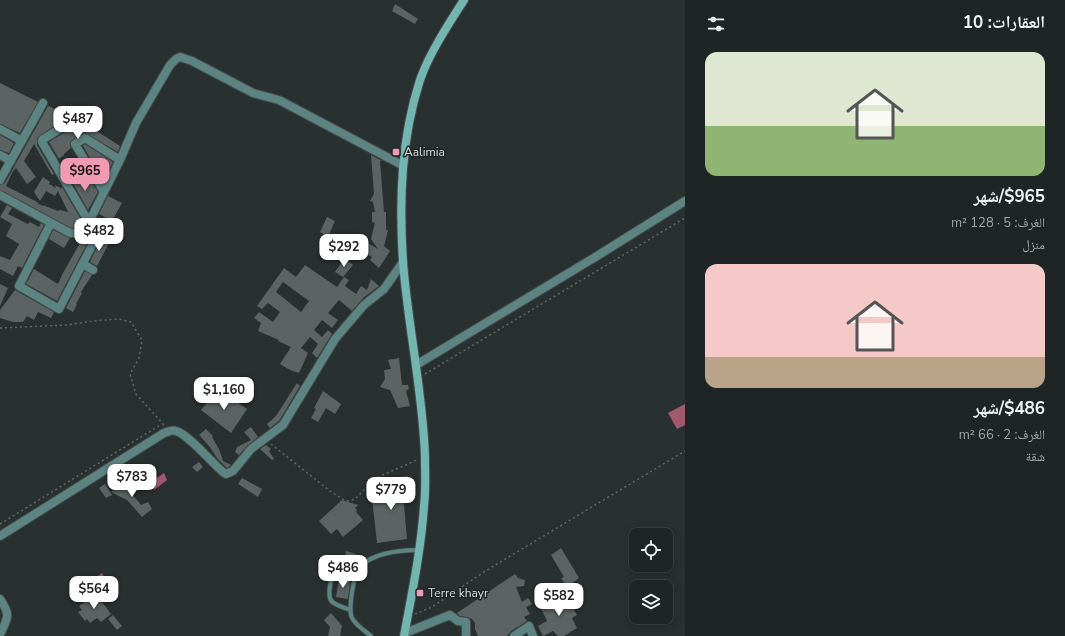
<!DOCTYPE html>
<html lang="ar">
<head>
<meta charset="utf-8">
<style>
  :root { --surface:#1f2524; --page:#272d2c; --text:#f1f3f6; --muted:#a1a5a6; --line:#3c4241; --accent:#f19ab4 }
  body { margin:0; font-family:"Nunito Sans","Noto Naskh Arabic",sans-serif; background:var(--page); color:var(--text); direction:rtl; height:100vh; display:flex; flex-direction:column; font-size:15px; white-space:nowrap }
  * { box-sizing:border-box; margin:0 }
  p { font-size:13px; color:var(--muted) }
  .icon { flex:none; width:22px; height:22px; fill:none; stroke:currentColor; stroke-width:2; stroke-linecap:round; stroke-linejoin:round }
  .map { position:relative; flex:1; overflow:hidden; direction:ltr }
  .drawer { display:flex; flex-direction:column; background:var(--surface); width:380px }
  .drawer>* { flex:none }
  .buttons { position:absolute; left:629px; top:528px; display:grid; gap:8px }
  .buttons a { display:grid; place-items:center; width:44px; height:44px; border-radius:8px; background:var(--surface); box-shadow:0 2px 10px #0003,0 0 0 1px var(--line); font-size:20px }
  .price { position:absolute; translate:-50% -34px; padding:0 9px; border-radius:8px; background:#fff; color:#222; font-size:13px; line-height:26px; filter:drop-shadow(0 1px 2px #0008) }
  .price::after { content:''; position:absolute; left:50%; top:24px; width:12px; height:9px; margin-left:-6px; background:inherit; clip-path:polygon(0 0,100% 0,50% 100%) }
  .price.selected { background:var(--accent); color:#111 }
  ul { padding:0; list-style:none }
  li { display:grid; align-content:center; gap:8px; height:212px; padding:0 20px }
  li span { display:grid; place-items:center; height:124px; border-radius:12px; color:#555 }
  li>.icon { margin-inline-start:auto }
  span .icon { width:72px; height:72px; fill:#fffc; stroke-width:1 }
  li b { font-size:17px }
  h2 { display:flex; justify-content:space-between; align-items:center; height:48px; padding:0 20px; font-size:17px }
  main { display:flex; flex:1; min-height:0 }
  .map>svg:first-child { display:block }
  .water { fill:#a25970 }
  .building { fill:#5b6363; fill-rule:evenodd }
  .lines { fill:none; stroke-linecap:round; stroke-linejoin:round }
  .lane-casing { stroke:#454d4c; stroke-width:5.5 }
  .street-casing { stroke:#454d4c; stroke-width:10 }
  .secondary-casing { stroke:#454d4c; stroke-width:10 }
  .path { stroke:#616867; stroke-width:1.5; stroke-dasharray:2 3; stroke-linecap:butt }
  .lane { stroke:#5c8482; stroke-width:4 }
  .street { stroke:#5c8482; stroke-width:8 }
  .secondary { stroke:#72b5b1; stroke-width:8 }
  .poi-dot { fill:#f19ab4; stroke:#1f2726; stroke-width:1.5 }
  .labels { text-anchor:middle; dominant-baseline:central; stroke-width:3; stroke-linejoin:round; paint-order:stroke }
  .poi-label { font-size:12px; fill:#d8dddc; stroke:#1f2726; text-anchor:start }
</style>
</head>
<body>
<main>
<section class="drawer">
<h2>العقارات: 10<svg class="icon" aria-label="filters" viewBox="0 0 24 24"><path d="M4 7h16M4 17h16"/><circle cx="9" cy="7" r="2"/><circle cx="15" cy="17" r="2"/></svg></h2>
<ul>
<li><span style="background:linear-gradient(#dfe7d0 60%,#8fb573 0)"><svg class="icon" aria-label="home" viewBox="0 0 24 24"><path d="M3 11l9-7 9 7M6 9v11h12V9"/></svg></span><div><b>$965/شهر</b><p>الغرف: 5 · 128 m²</p><p>منزل</p></div></li>
<li><span style="background:linear-gradient(#f6c9c9 75%,#b9a48a 0)"><svg class="icon" aria-label="home" viewBox="0 0 24 24"><path d="M3 11l9-7 9 7M6 9v11h12V9"/></svg></span><div><b>$486/شهر</b><p>الغرف: 2 · 66 m²</p><p>شقة</p></div></li>
</ul>
</section>
<div class="map">
<svg width="685" height="636" viewBox="0 0 685 636">
  <rect width="100%" height="100%" fill="#293130"/>
  <!-- water -->
  <path class="water" d="M685 404V425L677 429 668 413Z
    M164 473 167 480 154 490 148 484Z
    M102 573 106 581 92 591 88 583Z"/>
  <!-- building -->
  <path class="building" d="M395 4 418 19 415 24 392 11Z
    M0 83 38 102 20 133 0 124Z
    M48 106 57 110 58 109 64 118 68 116H69L37 138V145L54 174 52 175 34 144 24 161 36 177 27 184 16 168 13 171 6 186 39 203 38 204 44 206 43 205 58 211 60 210 68 212 58 191 55 196 46 191 40 201 34 192 43 177 50 182 49 184 56 188 55 185 62 189 61 187H62L82 221 76 228H71L0 190V185L5 183Z
    M79 122 83 128 87 126 90 132 92 128 120 146 118 152 85 133 72 140 70 144 71 148 64 154V155L59 159 49 142 75 126Z
    M0 135 14 143 9 153 0 150Z
    M85 144 113 162 104 181 83 146Z
    M371 155 382 161H380L384 212H386V230H388L384 246 390 251 379 268 370 260 372 257 362 251 357 253 351 250 357 237 378 249 371 239 375 223 372 222V212H375L373 202 370 201 374 194Z
    M76 175 84 188 92 183 98 192 88 210 70 178Z
    M108 196 122 203 112 221 99 214Z
    M7 205 12 208 8 214 28 224 30 222 39 227 41 223 44 225 22 268 18 266 13 276 0 269V256L10 260 19 244 6 236 12 224 0 217Z
    M327 217 335 221 328 237 320 232Z
    M53 230 70 238 64 248 49 239Z
    M85 234 91 236 57 301 26 284 34 269 58 284 63 273Z
    M101 239 109 243 97 266 90 262Z
    M345 258 353 265 343 277 335 272Z
    M305 265 337 287 344 277 349 280 345 286 356 294 361 286 367 290 371 279 379 286 364 297 352 311 339 300 328 313 338 320 332 328 322 320 314 330 322 337 328 330 332 334 317 358 312 353 318 344 310 337 301 348 308 353 299 373 290 370 280 364 291 347 278 341 279 340 258 331 261 323 254 318 259 312 273 322 280 312 268 303 262 309 257 306 284 268 296 277ZM283 282 309 301 301 312 276 292Z
    M85 271 92 275 81 292 82 293 76 304H77L73 312 66 308Z
    M0 284 8 288 0 306Z
    M15 290 54 312 51 318 38 312 34 320 27 316 23 322H13L0 318V310Z
    M399 358 402 385H408L409 389 406 391 410 406 398 408 390 390 380 387 385 379 384 370 391 369 388 360Z
    M297 383 300 386 279 421 270 428 267 424 276 416Z
    M218 389 247 409 231 433 201 410Z
    M323 391 341 404 335 414 326 408 318 422 311 418 316 409 314 408Z
    M251 427 258 437 248 445 239 455 235 452 237 447 251 440 244 432Z
    M206 429 213 436 212 437 219 449 223 461 231 465 230 466 227 468 217 458 209 446 199 435Z
    M266 445 271 449 269 451 274 459 272 460 260 449Z
    M199 462 203 467 197 472 192 467Z
    M408 476V493H403L407 539 377 543 372 498 385 497 382 479Z
    M242 478 262 489 258 497 238 484Z
    M130 480 137 487 132 494 141 505 148 502 152 509 142 517 127 500 111 492Z
    M105 484 112 495 106 498 99 488Z
    M342 500 358 505 355 508 357 510 356 512 363 520 343 537 337 529 331 534 319 521Z
    M561 548 579 578 567 587 561 578 564 577 551 555Z
    M346 551 356 554 353 567 344 565Z
    M515 574 518 578 525 580 524 586 516 587 522 602 528 598 532 604 526 607 530 614 524 617 527 621 511 631 507 636H478L475 629V623L472 619 467 617 460 616 457 613Z
    M339 579 350 581 348 599 336 597Z
    M96 594 111 614 101 622 97 618 90 623 87 619 85 621 78 612 82 610 79 606Z
    M569 595 574 604 572 606 577 615 572 618 577 628 564 636H558L553 631 543 636 538 626 547 621 540 606 556 598 560 602Z
    M331 613 342 626 340 636H328L330 627 324 620Z
    M113 615 122 626 117 630 108 619Z"/>
  <g class="lines">
    <defs>
      <path id="lane" d="M350 610C334 603 327 605 330 586 331 581 331 577 334 574L338 572 355 576
        M371 636C350 619 348 620 352 592 353 586 354 578 357 571 368 553 400 550 419 550"/>
      <path id="street" d="M0 129 22 141
        M0 155 11 161
        M0 180 43 103
        M104 192 75 144 85 138 120 160
        M0 195 70 233H78L89 222 120 160 136 123 170 65 176 59 180 57 192 61 253 93 279 100 402 165
        M51 223 19 286 59 309 97 236 42 142V140L72 121
        M83 264 93 270
        M416 365 597 256 685 201
        M0 536 164 433C168 432 171 429 176 431 188 434 212 463 223 472L226 474 233 471 251 449 283 425 335 339 364 305 384 289 403 262
        M0 599C11 615 8 618 0 634
        M405 633 450 615 458 621 466 622V636
        M514 636 529 626 533 636"/>
      <path id="secondary" d="M404 636C412 593 421 550 424 506 426 490 425 473 425 457 423 392 408 327 403 262 399 200 401 139 420 80 429 54 449 23 464 0"/>
    </defs>
    <!-- lane casing -->
    <use href="#lane" class="lane-casing"/>
    <!-- street casing -->
    <use href="#street" class="street-casing"/>
    <!-- secondary casing -->
    <use href="#secondary" class="secondary-casing"/>
    <!-- path -->
    <path class="path" d="M0 328 66 325 94 321 118 319 131 322 142 340 139 358 130 374 136 394 164 425
      M425 374 685 218
      M271 444 330 491 344 500 348 501 355 499 376 478 417 460
      M0 524 162 424
      M415 614 432 607 487 570 685 451"/>
    <!-- lane -->
    <use href="#lane" class="lane"/>
    <!-- street -->
    <use href="#street" class="street"/>
    <!-- secondary -->
    <use href="#secondary" class="secondary"/>
  </g>
  <!-- markers -->
  <g class="poi-dot">
    <rect x="392" y="148" width="8" height="8" rx="2"/>
    <rect x="416" y="589" width="8" height="8" rx="2"/>
  </g>
  <g class="labels">
    <!-- poi labels -->
    <g class="poi-label">
      <text x="404" y="152">Aalimia</text>
      <text x="428" y="593">Terre khayr</text>
    </g>
  </g>
</svg>
<div class="buttons">
<a><svg class="icon" aria-label="locate" viewBox="0 0 24 24"><circle cx="12" cy="12" r="6"/><path d="M12 2v4M12 18v4M2 12h4M18 12h4"/></svg></a>
<a><svg class="icon" aria-label="layers" viewBox="0 0 24 24"><path d="M12 4l9 5-9 5-9-5zM3 14l9 5 9-5"/></svg></a>
</div>
<b class="price" style="left:78px;top:140px">$487</b>
<b class="price selected" style="left:85px;top:192px">$965</b>
<b class="price" style="left:99px;top:252px">$482</b>
<b class="price" style="left:344px;top:268px">$292</b>
<b class="price" style="left:224px;top:411px">$1,160</b>
<b class="price" style="left:132px;top:498px">$783</b>
<b class="price" style="left:391px;top:511px">$779</b>
<b class="price" style="left:343px;top:589px">$486</b>
<b class="price" style="left:94px;top:610px">$564</b>
<b class="price" style="left:559px;top:617px">$582</b>
</div>
</main>
</body>
</html>
